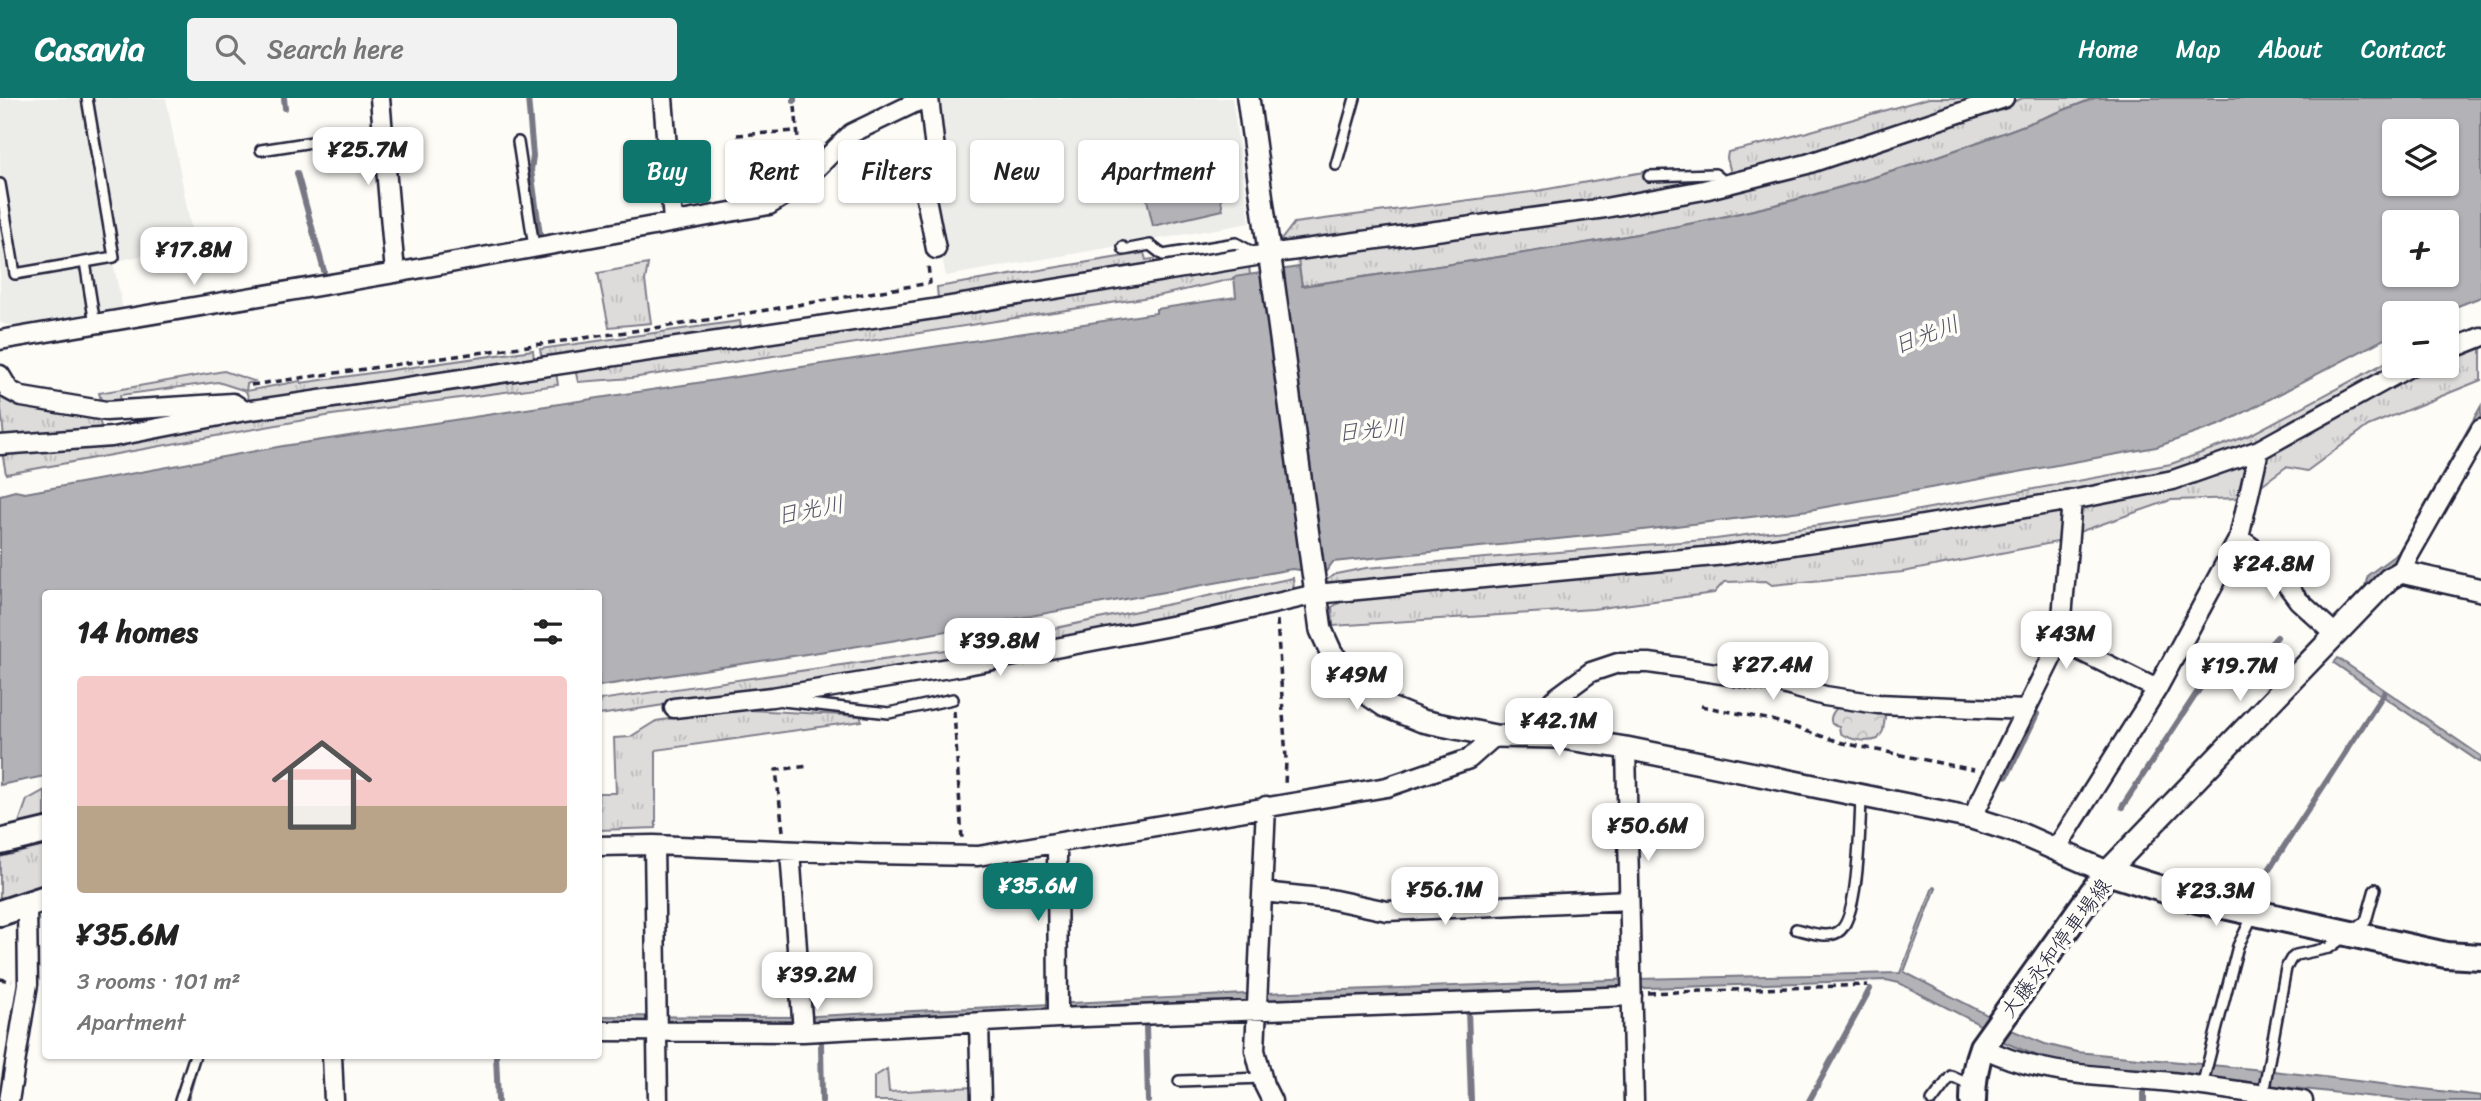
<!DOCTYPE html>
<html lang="en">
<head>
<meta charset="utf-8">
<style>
  :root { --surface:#fff; --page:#f2f2f2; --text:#222; --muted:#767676; --line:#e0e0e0; --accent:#0f766e }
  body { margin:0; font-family:Sriracha,"Klee One",sans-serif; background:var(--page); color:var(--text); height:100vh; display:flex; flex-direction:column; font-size:26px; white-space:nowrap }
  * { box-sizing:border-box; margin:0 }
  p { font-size:23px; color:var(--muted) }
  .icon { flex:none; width:38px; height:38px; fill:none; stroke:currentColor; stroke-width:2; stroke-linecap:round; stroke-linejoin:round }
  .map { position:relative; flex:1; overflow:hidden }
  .drawer { position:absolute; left:42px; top:492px; width:560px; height:469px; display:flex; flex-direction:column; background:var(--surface); border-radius:7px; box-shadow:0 2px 5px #0004 }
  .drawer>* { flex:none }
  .hud { position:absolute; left:623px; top:42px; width:665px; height:63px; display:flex; gap:14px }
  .tools { position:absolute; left:2382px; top:21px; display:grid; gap:14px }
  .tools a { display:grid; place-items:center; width:77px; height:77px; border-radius:7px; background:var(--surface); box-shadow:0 2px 5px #0004; font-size:35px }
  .price { position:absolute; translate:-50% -60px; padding:0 16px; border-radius:14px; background:#fff; color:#222; font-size:23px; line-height:46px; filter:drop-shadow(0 2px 4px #0008) }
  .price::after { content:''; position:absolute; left:50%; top:42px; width:21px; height:16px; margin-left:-10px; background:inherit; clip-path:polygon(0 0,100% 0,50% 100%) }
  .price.current { background:var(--accent); color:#fff }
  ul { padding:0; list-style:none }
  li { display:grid; align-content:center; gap:14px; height:371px; padding:0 35px }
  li+li { border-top:2px solid var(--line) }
  li span { display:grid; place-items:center; height:217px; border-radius:7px; color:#555 }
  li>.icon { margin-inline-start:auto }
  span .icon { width:126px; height:126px; fill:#fffc; stroke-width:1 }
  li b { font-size:30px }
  h2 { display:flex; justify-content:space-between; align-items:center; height:84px; padding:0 35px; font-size:30px }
  .pill { padding:0 24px; border-radius:7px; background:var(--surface); box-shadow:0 2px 5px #0004; font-size:24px; line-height:63px }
  .pill.current { background:var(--accent); color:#fff }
  header { display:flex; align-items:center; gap:42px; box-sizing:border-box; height:98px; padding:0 35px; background:var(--accent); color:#fff }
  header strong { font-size:33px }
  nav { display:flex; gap:38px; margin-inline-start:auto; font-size:24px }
  .search { width:490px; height:63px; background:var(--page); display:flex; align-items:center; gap:18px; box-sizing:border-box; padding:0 24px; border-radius:7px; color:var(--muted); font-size:26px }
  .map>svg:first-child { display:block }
  .built { fill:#ecece9 }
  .grass { fill:url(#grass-tufts); stroke:#807f8b; stroke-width:2 }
  .forest { fill:url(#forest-crowns); stroke:#807f8b; stroke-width:2 }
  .park { fill:#dddcdb; stroke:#807f8b; stroke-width:2 }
  .water { fill:#b2b2b7; stroke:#787885; stroke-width:2; fill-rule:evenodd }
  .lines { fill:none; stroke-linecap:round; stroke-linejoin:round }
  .stream { stroke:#787885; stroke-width:6 }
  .service-casing { stroke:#22223b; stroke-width:14 }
  .minor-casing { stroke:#22223b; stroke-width:23 }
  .tertiary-casing { stroke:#22223b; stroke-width:26 }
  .secondary-casing { stroke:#22223b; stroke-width:30 }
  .path { stroke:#22223b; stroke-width:3.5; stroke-dasharray:7 5; stroke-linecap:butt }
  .service { stroke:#fdfcf7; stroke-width:9 }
  .minor { stroke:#fdfcf7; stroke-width:18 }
  .tertiary { stroke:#fdfcf7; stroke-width:21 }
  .secondary { stroke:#fdfcf7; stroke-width:24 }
  .labels { text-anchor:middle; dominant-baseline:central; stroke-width:7; stroke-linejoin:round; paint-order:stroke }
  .street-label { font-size:21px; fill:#22223b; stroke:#fdfcf7 }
  .water-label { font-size:23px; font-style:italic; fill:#545466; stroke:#fdfcf7 }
</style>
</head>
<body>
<header>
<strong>Casavia</strong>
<div class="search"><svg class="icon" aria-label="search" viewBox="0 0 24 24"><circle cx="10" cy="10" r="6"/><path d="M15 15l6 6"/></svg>Search here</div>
<nav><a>Home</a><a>Map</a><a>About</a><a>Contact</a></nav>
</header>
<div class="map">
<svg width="2481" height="1003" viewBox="0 0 2481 1003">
  <defs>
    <pattern id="grass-tufts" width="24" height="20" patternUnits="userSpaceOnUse" patternTransform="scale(1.75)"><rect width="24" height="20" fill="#dddcdb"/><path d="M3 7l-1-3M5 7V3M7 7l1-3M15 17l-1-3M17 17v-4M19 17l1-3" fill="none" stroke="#bdbcbd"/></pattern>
    <pattern id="forest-crowns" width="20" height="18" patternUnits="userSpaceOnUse" patternTransform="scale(1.75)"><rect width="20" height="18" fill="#dddcdb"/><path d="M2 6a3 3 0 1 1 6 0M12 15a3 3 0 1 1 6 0" fill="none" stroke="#bdbcbd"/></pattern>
  </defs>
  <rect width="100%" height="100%" fill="#fdfcf7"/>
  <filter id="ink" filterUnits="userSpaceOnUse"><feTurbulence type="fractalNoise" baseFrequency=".0143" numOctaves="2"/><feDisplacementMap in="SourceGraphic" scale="14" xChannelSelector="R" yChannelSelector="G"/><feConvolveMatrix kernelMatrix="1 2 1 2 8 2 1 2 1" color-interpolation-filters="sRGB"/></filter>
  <g filter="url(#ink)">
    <!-- built -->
    <path class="built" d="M0 0H166L194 146 113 164 123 212 31 227H7L0 224Z
      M939 0H1232L1250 125 946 178 930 102 934 95 945 92Z"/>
    <!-- grass -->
    <path class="grass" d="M1929 0H1989L1802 61 1732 79 1727 60 1728 54 1775 43Z
      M2023 0H2095C1985 43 1874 84 1757 111 1608 146 1454 165 1302 188L1298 162 1605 116 1989 13Z
      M1644 74 1647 84 1713 80 1715 85 1604 104 1278 146 1294 125 1531 94Z
      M1229 150 1240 153 988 191 982 195 938 201 937 189 1144 155 1146 162Z
      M648 166 645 183 651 225 609 229 598 175Z
      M1249 168 1250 177 1162 197 632 280 578 284 575 271Z
      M740 223 741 231 542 261 540 251Z
      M2481 246V282L2368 328 2307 373 2286 369 2256 391 2262 358 2418 271 2426 268H2446L2447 260Z
      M533 252 534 262 250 305 246 293 218 284 120 297 121 305H102L99 295 224 273 254 283 247 286 246 293 300 283 301 285Z
      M2394 260V268L2254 347 2172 378 1725 451 1341 488 1326 485V482L1336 476 1366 470 1716 441 1886 418 2171 366 2250 337Z
      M556 274 558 287 332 317 6 376 2 354 210 326Z
      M5 300 28 307 99 321 102 332 4 340 0 301Z
      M2246 363 2250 366 2243 400 2171 402 2076 435 2079 406Z
      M2065 410 2062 443 1903 474 1772 487 1766 483 1724 484 1714 495 1593 511 1333 528 1332 509 1350 499Z
      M1293 480 1294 492 1259 503 967 560 599 617V602L966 549Z
      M732 611 860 618 862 623 656 652V730L599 732 598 695H616L614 640 630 639 656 623Z
      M45 692V723L17 730 27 702Z
      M45 748V788L0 802V759Z"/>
    <!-- forest -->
    <path class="forest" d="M1838 609 1882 615 1885 619 1883 633 1878 641C1867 645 1850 642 1840 635L1839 628 1832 626C1829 620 1833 613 1838 609Z"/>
    <!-- park -->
    <path class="park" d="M887 971 889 994 973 989 974 1003H874V979Z"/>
    <!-- water -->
    <path class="water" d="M2095 0H2481V199L2440 215H2394V236L2222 326 2156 349 1809 412 1626 434 1333 464 1325 475 1292 471 891 543 599 588 598 495H46L45 678 0 687V397L15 393 25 395 283 348 1156 215V211L1236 199 1234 179 1299 169 1302 188C1454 165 1608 146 1758 111 1874 84 1985 43 2095 0ZM2394 33H2446V86H2394ZM2394 124H2446V177H2394Z
      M1217 81 1223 112 1153 128 1146 97Z
      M2481 308V318L2397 464 2365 488 2368 477 2398 455Z
      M2338 560 2481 658V665L2334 565Z
      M1933 789 1936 790 1904 874 1982 914 2009 931 2045 946 2077 954 2273 973 2481 998V1003H2411L2066 965 2042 960 2004 944 1975 924 1899 885 1886 882 1265 903 810 927H599V918L796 919 1265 895 1637 881 1900 875Z"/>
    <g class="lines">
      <!-- stream -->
      <path class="stream" d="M284 0 285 10
        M528 0 533 58 531 72 540 137
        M794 0V3
        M297 75 324 173
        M2007 678 2037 616
        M2122 709 2221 558 2238 573 2247 572 2277 539
        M2259 787 2384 595
        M1468 911 1471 1003
        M1146 927 1148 1003
        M821 945 822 1003
        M496 957 498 1003
        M2144 992V1003
        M186 1003 195 970
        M1809 1003 1870 891"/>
      <defs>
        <path id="service" d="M518 44 534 149
          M261 52 383 33
          M1336 67 1355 0
          M1649 78 1715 76 1726 85
          M0 86 15 176 114 159 87 0
          M1123 149 1124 152 1150 147 1163 157 1236 145 1254 155
          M85 164 95 226
          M783 603 889 615 953 601
          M1796 831C1809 834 1827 841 1838 834 1859 823 1860 724 1861 699
          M1179 983 1263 980
          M2202 988 2238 848 2254 815
          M2263 996 2286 870 2291 861 2296 857 2329 850 2366 823 2375 791
          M180 1003 195 957
          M1932 1003 1951 978 1971 987"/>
        <path id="minor" d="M380 0 395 175
          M663 0 673 123
          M929 0 939 86 925 95 936 151
          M0 242 395 175 769 107 795 91 852 35 925 0
          M2446 253 2481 239
          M0 277 9 292 22 299 106 313 233 305 239 309
          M0 347 112 339 245 313 933 211 1268 156 1605 110 1704 92 1807 66 2004 0
          M2239 440 2267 460 2298 502 2335 536
          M2401 474 2409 457 2481 331
          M2060 543 2157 591
          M674 610 772 599 967 567 1212 520 1316 496 1725 457 1882 434 2072 402 2173 382 2259 352 2411 268
          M1532 638 1553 602 1591 574 1618 565H1649L1677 569 1779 585 1825 598 1878 606 2026 612
          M1626 650 1634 1003
          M1266 708 1255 952 1264 987 1272 1003
          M1972 720 2060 543 2072 402
          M1057 746 1058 920
          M654 747 658 1003
          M598 748 654 747 872 756 978 758 1387 689 1469 661 1495 638
          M2056 751 2157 591 2239 440 2259 352
          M790 753 803 934
          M1263 794 1330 801 1387 813 1629 802
          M979 926 981 1003
          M598 933 803 934 1058 920 1632 898
          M1982 949C2039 979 2108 978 2171 984 2215 989 2259 996 2303 1003
          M332 957 334 1003
          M9 1003 28 886 27 806"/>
        <path id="tertiary" d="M1248 0 1321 532 1331 554 1345 573 1363 593 1385 608 1422 623 1495 638 1556 639 1626 650 1972 720 2016 734 2107 774 2389 481 2401 474 2481 492"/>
        <path id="secondary" d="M0 744 46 733
          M0 815 46 800
          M1973 1003C1973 984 1975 967 1982 949L2107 774 2197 802 2446 857 2481 859"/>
      </defs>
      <!-- service casing -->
      <use href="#service" class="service-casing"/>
      <!-- minor casing -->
      <use href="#minor" class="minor-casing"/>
      <!-- tertiary casing -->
      <use href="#tertiary" class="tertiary-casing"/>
      <!-- secondary casing -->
      <use href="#secondary" class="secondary-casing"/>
      <!-- path -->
      <path class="path" d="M795 8 800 62
        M737 37 797 33
        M251 287 676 227 930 185 928 167
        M1277 522 1286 661 1285 689
        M1701 608 1772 622 1843 645 1974 672
        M954 613 962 741
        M783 733 776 672 809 668
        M0 881 12 883
        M1648 895 1868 887"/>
      <!-- service -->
      <use href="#service" class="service"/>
      <!-- minor -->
      <use href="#minor" class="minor"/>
      <!-- tertiary -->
      <use href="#tertiary" class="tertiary"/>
      <!-- secondary -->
      <use href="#secondary" class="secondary"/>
    </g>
  </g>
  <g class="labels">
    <!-- street labels -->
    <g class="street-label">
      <text transform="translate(2056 850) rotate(-53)">大藤永和停車場線</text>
    </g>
    <!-- water labels -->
    <g class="water-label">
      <text transform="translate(1926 237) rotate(-21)">日光川</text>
      <text transform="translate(1371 332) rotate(-6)">日光川</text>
      <text transform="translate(810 412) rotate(-11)">日光川</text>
    </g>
  </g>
</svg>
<div class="tools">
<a><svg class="icon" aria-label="layers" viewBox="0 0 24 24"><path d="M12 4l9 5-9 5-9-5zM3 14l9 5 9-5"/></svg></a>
<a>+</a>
<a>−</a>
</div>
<b class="price" style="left:368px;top:89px">¥25.7M</b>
<b class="price" style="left:194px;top:189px">¥17.8M</b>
<b class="price" style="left:2274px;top:503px">¥24.8M</b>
<b class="price" style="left:2066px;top:573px">¥43M</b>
<b class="price" style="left:1000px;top:580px">¥39.8M</b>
<b class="price" style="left:1773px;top:604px">¥27.4M</b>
<b class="price" style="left:2240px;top:605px">¥19.7M</b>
<b class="price" style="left:1357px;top:614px">¥49M</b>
<b class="price" style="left:1559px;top:660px">¥42.1M</b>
<b class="price" style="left:1648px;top:765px">¥50.6M</b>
<b class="price current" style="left:1038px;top:825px">¥35.6M</b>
<b class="price" style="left:1445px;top:829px">¥56.1M</b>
<b class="price" style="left:2216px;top:830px">¥23.3M</b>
<b class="price" style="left:817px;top:914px">¥39.2M</b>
<div class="hud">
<a class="pill current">Buy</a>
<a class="pill">Rent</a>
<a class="pill">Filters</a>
<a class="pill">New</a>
<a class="pill">Apartment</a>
</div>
<section class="drawer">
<h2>14 homes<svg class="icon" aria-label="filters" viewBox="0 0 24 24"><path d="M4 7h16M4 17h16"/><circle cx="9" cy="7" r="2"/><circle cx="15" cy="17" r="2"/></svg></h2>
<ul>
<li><span style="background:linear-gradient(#f6c9c9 60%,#b9a48a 0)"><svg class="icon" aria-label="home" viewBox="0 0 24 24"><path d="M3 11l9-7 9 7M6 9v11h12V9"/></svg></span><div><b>¥35.6M</b><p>3 rooms · 101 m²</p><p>Apartment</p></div></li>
</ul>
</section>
</div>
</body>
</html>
